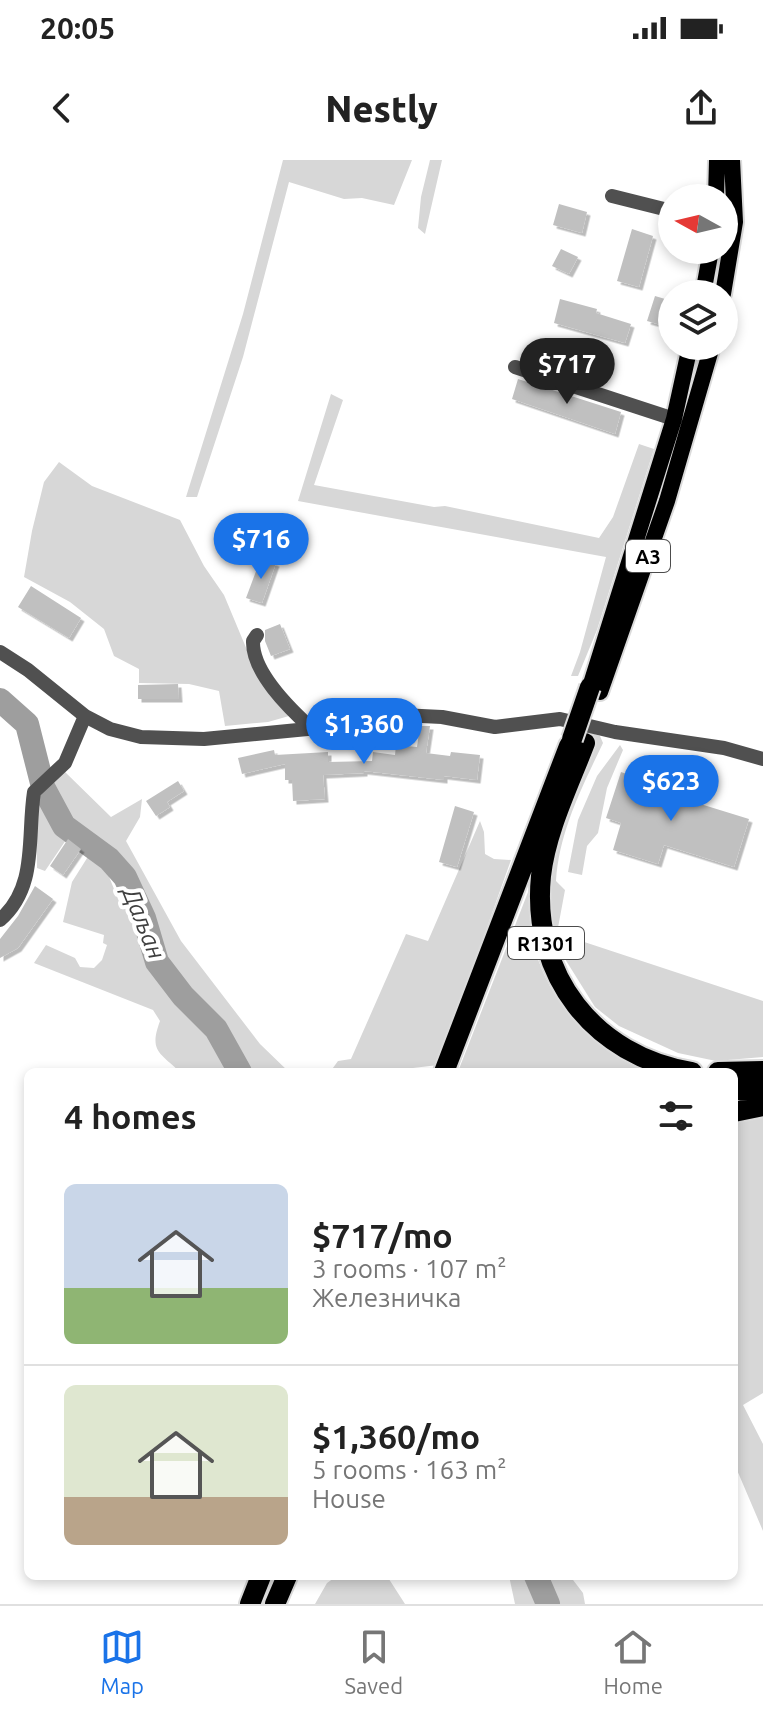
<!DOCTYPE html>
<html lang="en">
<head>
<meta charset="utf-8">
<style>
  :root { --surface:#fff; --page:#f6f6f6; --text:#222; --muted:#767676; --line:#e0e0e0; --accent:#1a73e8 }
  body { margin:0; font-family:Ubuntu,sans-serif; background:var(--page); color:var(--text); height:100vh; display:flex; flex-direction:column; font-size:30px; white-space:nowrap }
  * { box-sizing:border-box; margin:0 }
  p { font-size:26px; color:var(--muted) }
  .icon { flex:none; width:44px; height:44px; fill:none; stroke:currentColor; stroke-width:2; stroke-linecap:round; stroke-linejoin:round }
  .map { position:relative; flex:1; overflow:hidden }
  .drawer { position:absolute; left:24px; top:908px; width:714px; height:512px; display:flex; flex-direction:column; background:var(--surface); border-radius:12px; box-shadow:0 4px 12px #0003 }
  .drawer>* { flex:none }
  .needle { width:52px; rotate:278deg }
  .controls { position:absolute; left:658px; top:24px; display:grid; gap:16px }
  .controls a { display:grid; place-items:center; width:80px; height:80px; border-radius:50%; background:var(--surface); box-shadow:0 4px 12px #0003; font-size:40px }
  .price { position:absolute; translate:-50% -68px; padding:0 18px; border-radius:28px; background:var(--accent); color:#fff; font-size:26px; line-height:52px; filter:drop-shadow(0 2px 4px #0008) }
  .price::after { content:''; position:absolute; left:50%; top:48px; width:24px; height:18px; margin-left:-12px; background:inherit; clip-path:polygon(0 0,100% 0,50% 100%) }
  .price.on { background:#222; color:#fff }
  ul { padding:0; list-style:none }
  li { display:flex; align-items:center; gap:24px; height:200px; padding:0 40px }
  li+li { border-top:2px solid var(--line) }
  li span { display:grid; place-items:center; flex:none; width:224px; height:160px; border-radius:12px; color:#555 }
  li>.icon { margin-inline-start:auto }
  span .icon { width:96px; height:96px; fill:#fffc; stroke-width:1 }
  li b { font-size:34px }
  h2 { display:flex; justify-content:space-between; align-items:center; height:96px; padding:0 40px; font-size:34px }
  .status { display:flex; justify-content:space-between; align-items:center; height:56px; padding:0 40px; background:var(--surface); direction:ltr }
  .status svg { height:22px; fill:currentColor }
  header { display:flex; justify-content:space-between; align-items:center; height:104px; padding:0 40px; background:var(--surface); font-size:36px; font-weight:800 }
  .dock { display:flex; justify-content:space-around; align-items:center; height:112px; border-top:2px solid var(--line); background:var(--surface); font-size:22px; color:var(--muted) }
  .dock a { display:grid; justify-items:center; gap:4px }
  .dock .on { color:var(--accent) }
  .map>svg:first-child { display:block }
  .green { fill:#d7d7d7; fill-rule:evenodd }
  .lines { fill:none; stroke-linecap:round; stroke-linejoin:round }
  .river { stroke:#9e9e9e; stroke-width:24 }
  .building { fill:#c0c0c0; filter:url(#shadow) }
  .major-casing { stroke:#dbdbdb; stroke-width:20 }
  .highway-casing { stroke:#dbdbdb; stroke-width:24 }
  .minor { stroke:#505050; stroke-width:14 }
  .major { stroke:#000; stroke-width:16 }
  .highway { stroke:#000; stroke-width:20 }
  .highway-bridge-casing { stroke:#dbdbdb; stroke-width:24; stroke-linecap:butt }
  .highway-bridge { stroke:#000; stroke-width:20 }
  .labels { text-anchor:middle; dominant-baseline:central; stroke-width:8; stroke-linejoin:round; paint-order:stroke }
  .shield { fill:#fff; stroke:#4c4c4c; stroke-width:2 }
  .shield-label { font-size:20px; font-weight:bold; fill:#000 }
  .water-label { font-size:24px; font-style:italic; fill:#3f3f3f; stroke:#fff }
</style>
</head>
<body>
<div class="status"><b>20:05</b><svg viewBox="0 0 49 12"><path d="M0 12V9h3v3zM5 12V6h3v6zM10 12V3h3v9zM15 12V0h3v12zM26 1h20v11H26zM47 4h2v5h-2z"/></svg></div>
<header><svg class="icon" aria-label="back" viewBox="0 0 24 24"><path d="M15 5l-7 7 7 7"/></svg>Nestly<svg class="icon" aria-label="share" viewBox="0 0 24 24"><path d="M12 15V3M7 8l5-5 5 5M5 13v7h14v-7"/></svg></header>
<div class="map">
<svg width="763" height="1444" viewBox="0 0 763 1444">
  <defs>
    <filter id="shadow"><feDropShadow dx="3.5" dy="3.5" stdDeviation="0" flood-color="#0004"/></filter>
  </defs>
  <rect width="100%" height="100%" fill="#fff"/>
  <!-- green -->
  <path class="green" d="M283 0H412L394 45 362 38 344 39 289 22 243 197 197 337H186L243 154Z
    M430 0H442L425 74 418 68 421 37Z
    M331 234 343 240 314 325 434 347 445 346 599 378 613 357 639 284 654 289 597 470 578 516H571L580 492 606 397 298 341Z
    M59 302 92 326 180 360 204 406 224 435 252 502 289 556 268 562 225 566 219 531 189 524 139 523V509L114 496 104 469 70 442 24 417 32 371 44 322Z
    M592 573 600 576 603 583C582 627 559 672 556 721L565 730 557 773 763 841V897L716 901 678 893 619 866 595 847 565 799 548 747 554 685Z
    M620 585 623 590 607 628 598 673 587 686 582 715 568 712 578 660 597 616Z
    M63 610 111 657 142 639 140 657 126 681 181 781 260 884 289 912H180C159 892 149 891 160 861L153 850 34 803 46 785 75 798 80 807 94 808 102 800 107 785 103 783 104 775 63 762 72 722 89 695V691L68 677 45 711 37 708 36 640ZM118 702 139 735 120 744 106 709Z
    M480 661 484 672 485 694 494 699 511 700 438 905 413 908 404 912H330L338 901 351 899 406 774 428 781Z
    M530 727C531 747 530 770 535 789 549 844 597 891 648 912L459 909Z
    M763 954V1233L743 1245 763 1284V1371L734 1303V960Z
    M337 1416H387L405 1444H315L327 1423Z
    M509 1416H570L583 1433 585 1444H515Z"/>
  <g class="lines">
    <!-- river -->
    <path class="river" d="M0 540 27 564 43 627 64 666 109 699 125 717 144 758 157 802 183 836 216 869 240 912
      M536 1416 548 1444"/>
  </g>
  <!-- building -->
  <path class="building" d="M559 44 587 52 582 73 553 65Z
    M632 69 653 76 639 127 617 121Z
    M561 89 578 97 569 114 552 106Z
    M655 136 672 141V168L647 161Z
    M560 139 597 149 596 153 631 164 625 183 554 163Z
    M518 219 621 252 615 274 512 239Z
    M261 398 276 403 262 443 246 438Z
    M31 426 81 458 69 478 18 447Z
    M280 464 290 489 271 496 265 481V470Z
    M178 524 179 539H138V525Z
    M420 566H430L426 593 450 596 451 592 480 595 477 620 444 616V620L364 611V613L323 615 325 639 293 641 292 620H285V604L242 614 238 598 274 590 275 595 328 592V602L372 601 373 592 395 595 396 585 417 587Z
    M621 612 653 623 656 614 673 619 668 634 749 659 734 707 664 685 658 704 613 690 621 663 606 658Z
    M178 621 184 631 167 642 170 647 156 656 146 641Z
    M455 646 474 652 457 707 439 702Z
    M68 679 81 689 63 715 50 706Z
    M35 726 53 739 18 788 0 798V779L18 756Z"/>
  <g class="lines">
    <defs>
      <path id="major" d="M716 38 717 0
        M703 134 711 90
        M723 134 735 62 732 0
        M590 527 674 259 690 186
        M600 532 667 341 712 186"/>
      <path id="highway" d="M585 583C569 625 546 671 541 716 531 815 594 896 692 912
        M444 912 569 586
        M718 912 763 911
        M734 930 763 931
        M734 952 763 946
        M250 1444 261 1416
        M275 1444 287 1416"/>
    </defs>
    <!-- major casing -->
    <use href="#major" class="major-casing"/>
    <!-- highway casing -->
    <use href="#highway" class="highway-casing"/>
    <!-- minor -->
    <path class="minor" d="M612 36 672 51
      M515 207 674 259
      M257 475 253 481C252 512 289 548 311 568
      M0 492 28 510 85 556 110 569 141 577 204 579 359 564 401 555 442 557 495 567 560 559 615 572 724 588 763 599
      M0 760C38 727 27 677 34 632L65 603 85 556"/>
    <!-- major -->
    <use href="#major" class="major"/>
    <!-- highway -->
    <use href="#highway" class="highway"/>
    <defs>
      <path id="highway-bridge" d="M572 579 590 527"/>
    </defs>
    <!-- highway-bridge casing -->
    <use href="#highway-bridge" class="highway-bridge-casing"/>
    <!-- highway-bridge -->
    <use href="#highway-bridge" class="highway-bridge"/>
  </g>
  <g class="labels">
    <!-- shield labels -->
    <g class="shield">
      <rect x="626" y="380" width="44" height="32" rx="6"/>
      <rect x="508" y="767" width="76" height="32" rx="6"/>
    </g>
    <g class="shield-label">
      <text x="648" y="396">A3</text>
      <text x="546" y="783">R1301</text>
    </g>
    <!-- water labels -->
    <g class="water-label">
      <text transform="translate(144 763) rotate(68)">Даљан</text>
    </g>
  </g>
</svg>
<div class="controls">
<a><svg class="needle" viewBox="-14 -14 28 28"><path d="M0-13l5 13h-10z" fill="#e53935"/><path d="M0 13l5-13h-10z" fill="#767676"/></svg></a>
<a><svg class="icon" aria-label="layers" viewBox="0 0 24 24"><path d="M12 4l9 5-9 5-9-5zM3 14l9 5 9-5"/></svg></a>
</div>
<b class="price on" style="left:567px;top:246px">$717</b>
<b class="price" style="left:261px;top:421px">$716</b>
<b class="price" style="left:364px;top:606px">$1,360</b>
<b class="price" style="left:671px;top:663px">$623</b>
<section class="drawer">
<h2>4 homes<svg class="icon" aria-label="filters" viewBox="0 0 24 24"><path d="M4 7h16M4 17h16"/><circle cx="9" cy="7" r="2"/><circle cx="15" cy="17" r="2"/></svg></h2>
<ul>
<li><span style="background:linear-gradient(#c9d6e8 65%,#8fb573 0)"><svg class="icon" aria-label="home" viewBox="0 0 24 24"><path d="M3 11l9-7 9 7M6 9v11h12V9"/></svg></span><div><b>$717/mo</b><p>3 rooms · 107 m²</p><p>Железничка</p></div></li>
<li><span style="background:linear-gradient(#dfe7d0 70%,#b9a48a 0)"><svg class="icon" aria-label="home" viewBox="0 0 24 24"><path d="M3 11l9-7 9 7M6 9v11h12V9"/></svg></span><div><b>$1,360/mo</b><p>5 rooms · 163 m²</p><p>House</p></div></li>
</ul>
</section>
</div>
<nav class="dock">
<a class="on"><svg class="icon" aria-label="map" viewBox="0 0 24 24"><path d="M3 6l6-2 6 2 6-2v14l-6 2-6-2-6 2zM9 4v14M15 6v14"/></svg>Map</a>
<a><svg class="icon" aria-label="saved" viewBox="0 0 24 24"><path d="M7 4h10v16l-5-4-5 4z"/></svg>Saved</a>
<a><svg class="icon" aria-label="home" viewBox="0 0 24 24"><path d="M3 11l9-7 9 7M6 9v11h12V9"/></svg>Home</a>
</nav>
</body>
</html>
